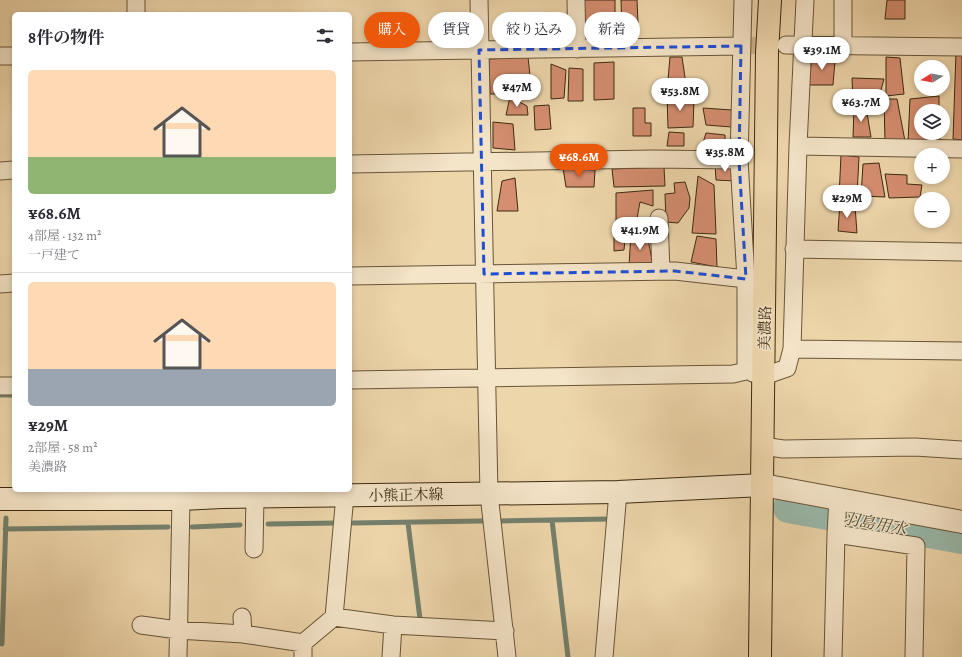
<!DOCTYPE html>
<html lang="ja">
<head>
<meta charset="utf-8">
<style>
  :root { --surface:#fff; --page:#f2f2f3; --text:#2b2b33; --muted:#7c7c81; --line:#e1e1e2; --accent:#ea580c }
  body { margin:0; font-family:Alegreya,"Noto Serif JP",serif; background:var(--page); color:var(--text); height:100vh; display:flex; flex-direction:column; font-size:15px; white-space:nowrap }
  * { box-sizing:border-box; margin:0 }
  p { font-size:13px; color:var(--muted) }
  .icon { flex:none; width:22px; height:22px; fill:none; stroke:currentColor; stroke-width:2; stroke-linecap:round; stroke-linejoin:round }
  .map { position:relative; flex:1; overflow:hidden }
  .side { position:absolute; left:12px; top:12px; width:340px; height:480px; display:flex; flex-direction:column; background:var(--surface); border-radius:6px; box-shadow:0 2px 6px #0003 }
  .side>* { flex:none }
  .guide { position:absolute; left:364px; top:12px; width:380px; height:36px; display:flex; gap:8px }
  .needle { width:26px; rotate:259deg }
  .fabs { position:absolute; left:914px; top:60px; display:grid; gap:8px }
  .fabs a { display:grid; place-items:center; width:36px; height:36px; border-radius:50%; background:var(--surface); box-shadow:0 2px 6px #0003; font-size:20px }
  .price { position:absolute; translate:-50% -34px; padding:0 9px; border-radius:14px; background:#fff; color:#222; font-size:13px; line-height:26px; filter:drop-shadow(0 1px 2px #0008) }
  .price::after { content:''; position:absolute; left:50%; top:24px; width:12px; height:9px; margin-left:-6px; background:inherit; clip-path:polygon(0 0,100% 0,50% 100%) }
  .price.on { background:var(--accent); color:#fff }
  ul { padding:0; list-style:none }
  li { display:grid; align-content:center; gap:8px; height:212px; padding:0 16px }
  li+li { border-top:1px solid var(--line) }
  li span { display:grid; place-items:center; height:124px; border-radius:6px; color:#555 }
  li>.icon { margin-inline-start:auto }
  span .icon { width:72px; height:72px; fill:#fffc; stroke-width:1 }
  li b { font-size:17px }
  h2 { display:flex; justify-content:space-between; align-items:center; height:48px; padding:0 16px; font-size:17px }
  .pill { padding:0 14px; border-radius:18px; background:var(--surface); box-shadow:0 2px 6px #0003; font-size:14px; line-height:36px }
  .pill.on { background:var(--accent); color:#fff }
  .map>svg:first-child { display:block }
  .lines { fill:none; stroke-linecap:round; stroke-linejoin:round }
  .stream { stroke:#74806d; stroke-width:5 }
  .river { stroke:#99b9ab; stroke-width:30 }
  .building { fill:#d58e70; stroke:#3c2a11 }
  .minor-tunnel { stroke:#cab48c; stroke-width:17; stroke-dasharray:17 8; stroke-linecap:butt }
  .minor-casing { stroke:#685538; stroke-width:19 }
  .tertiary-casing { stroke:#685538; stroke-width:24 }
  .secondary-casing { stroke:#3c2a11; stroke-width:24 }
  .primary-casing { stroke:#3c2a11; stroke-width:24 }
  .minor { stroke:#f4e4c8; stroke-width:17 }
  .tertiary { stroke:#f4e4c8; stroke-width:22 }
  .secondary { stroke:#f4e4c8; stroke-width:22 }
  .primary { stroke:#eed6ab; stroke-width:22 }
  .marked { fill:none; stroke:#1d4ed8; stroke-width:3; stroke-dasharray:8 5; stroke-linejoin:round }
  .labels { text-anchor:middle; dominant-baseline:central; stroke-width:3; stroke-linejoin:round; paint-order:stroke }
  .street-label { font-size:15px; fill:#3c2a11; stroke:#f4e4c8 }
  .water-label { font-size:16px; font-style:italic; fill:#534e38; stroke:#f4e4c8 }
</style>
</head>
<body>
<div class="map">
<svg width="962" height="657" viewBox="0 0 962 657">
  <rect width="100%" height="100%" fill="#eed6ab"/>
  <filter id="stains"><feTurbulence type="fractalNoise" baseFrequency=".005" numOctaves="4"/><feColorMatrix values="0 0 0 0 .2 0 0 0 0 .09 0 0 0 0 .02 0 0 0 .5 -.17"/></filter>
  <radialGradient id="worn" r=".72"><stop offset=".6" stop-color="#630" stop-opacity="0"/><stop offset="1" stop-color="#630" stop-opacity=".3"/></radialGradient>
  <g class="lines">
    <!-- stream -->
    <path class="stream" d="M0 395H14
      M552 520 568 657
      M501 521 609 519
      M353 523 482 521
      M408 523 420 619
      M268 524 337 523
      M192 527 240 525
      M5 529 168 527
      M921 541 962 548
      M921 545V532
      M2 644 6 518"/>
    <!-- river -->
    <path class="river" d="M788 508 962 539"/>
  </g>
  <!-- building -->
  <path class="building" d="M583 0H615V34L584 35Z
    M621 0H637L638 23 622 30Z
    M887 0H905V19H885Z
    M956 51H962V140L953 139Z
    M812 54 835 61 833 85H809Z
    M528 57 532 94H490L489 59Z
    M670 57H682L687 91H667Z
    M886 57 900 58 904 94 886 96Z
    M614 62V99L594 100V63Z
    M551 64 566 70 564 98 551 99Z
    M569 68 583 69V101H568Z
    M852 78 884 79 877 104 853 103Z
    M667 94 694 99 693 127 668 128Z
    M939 96V111H921V133H940V140L908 142 910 99Z
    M510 97 527 106 528 115H506Z
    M884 99H897L905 141 885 142Z
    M549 105 551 129 535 130 534 106Z
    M866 107 871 137H853L854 108Z
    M633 108H645V123H651V136H633Z
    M703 108 732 110V127L706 125Z
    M493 122 513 124 515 150 493 148Z
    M669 132 684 133V146H667Z
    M706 133 725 135V147L702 146Z
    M841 155 859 157 857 196 839 197Z
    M879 163 885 197 861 196 863 164Z
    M715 164 734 166 735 181 716 180Z
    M664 167 665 186 614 187 612 169Z
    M563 168 595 170 594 187H566Z
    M885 174 907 175V184L922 185 920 197 889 198Z
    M698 176 714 185 716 234 692 233Z
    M515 178 518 211H497L502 181Z
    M685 182 690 198 689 208 678 223 666 222 665 194 675 193 674 183Z
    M653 190V206L640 202 636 224 616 226V193Z
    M840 203 855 206 857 233 838 231Z
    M614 228 626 229 624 250 614 251Z
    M631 233 647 234 653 265 629 266Z
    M697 236 716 239 717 267 691 262Z"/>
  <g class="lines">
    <!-- minor-tunnel -->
    <path class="minor-tunnel" d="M741 46 779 45"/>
    <defs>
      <path id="minor" d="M136 0V14
        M479 0 489 494 507 657
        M576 0 577 49
        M786 45 962 47
        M843 45V0
        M350 52 741 46
        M0 56H14
        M798 146 805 0
        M962 149 798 146 792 349 962 351
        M350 164 652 159 739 160
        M0 171 14 170
        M659 218 661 271
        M794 249 962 252
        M350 276 675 271 746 279
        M0 284 14 283
        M753 373 764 376 787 368 792 349
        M350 380 733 374 746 371V279L739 160 743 0
        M0 386H14
        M763 446 783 449 915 447 962 450
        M836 534 838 499
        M254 549 255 497
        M242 617 243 634
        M334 617 345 495
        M141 625 178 630 243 634 303 643 334 617 393 625 505 631
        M178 657 181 499
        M303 657V643
        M391 657 393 625
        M604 657 618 492
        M833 657 836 534 916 546 914 657"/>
      <path id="tertiary" d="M763 485 962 522"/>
      <path id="secondary" d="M0 499H181L222 497 618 492 763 485"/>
      <path id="primary" d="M760 657 767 53 770 0"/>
    </defs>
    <!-- minor casing -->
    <use href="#minor" class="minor-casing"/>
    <!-- tertiary casing -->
    <use href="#tertiary" class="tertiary-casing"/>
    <!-- secondary casing -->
    <use href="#secondary" class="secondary-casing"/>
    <!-- primary casing -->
    <use href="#primary" class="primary-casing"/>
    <!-- minor -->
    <use href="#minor" class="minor"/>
    <!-- tertiary -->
    <use href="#tertiary" class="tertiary"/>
    <!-- secondary -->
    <use href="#secondary" class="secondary"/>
    <!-- primary -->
    <use href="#primary" class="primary"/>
  </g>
  <!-- marked area -->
  <path class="marked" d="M741 46 739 160 746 279 675 271 484 274 479 50Z"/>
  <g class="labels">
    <!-- street labels -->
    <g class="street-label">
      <text transform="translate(765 328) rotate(-89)">美濃路</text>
      <text transform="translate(406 495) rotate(-1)">小熊正木線</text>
    </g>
    <!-- water labels -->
    <g class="water-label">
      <text transform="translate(875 524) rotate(10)">羽島用水</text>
    </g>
  </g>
  <rect width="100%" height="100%" filter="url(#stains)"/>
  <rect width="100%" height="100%" fill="url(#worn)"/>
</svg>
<div class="fabs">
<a><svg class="needle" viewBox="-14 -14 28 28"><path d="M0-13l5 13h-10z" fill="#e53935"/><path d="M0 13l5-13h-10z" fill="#7c7c81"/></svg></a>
<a><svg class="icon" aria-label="layers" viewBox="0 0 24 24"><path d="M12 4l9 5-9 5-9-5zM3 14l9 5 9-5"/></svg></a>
<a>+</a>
<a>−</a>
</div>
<b class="price" style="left:822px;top:71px">¥39.1M</b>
<b class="price" style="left:517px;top:108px">¥47M</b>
<b class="price" style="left:680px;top:112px">¥53.8M</b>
<b class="price" style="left:861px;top:123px">¥63.7M</b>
<b class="price" style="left:725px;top:173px">¥35.8M</b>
<b class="price on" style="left:579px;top:178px">¥68.6M</b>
<b class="price" style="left:847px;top:219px">¥29M</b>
<b class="price" style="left:640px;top:251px">¥41.9M</b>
<div class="guide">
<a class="pill on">購入</a>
<a class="pill">賃貸</a>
<a class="pill">絞り込み</a>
<a class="pill">新着</a>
</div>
<section class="side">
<h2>8件の物件<svg class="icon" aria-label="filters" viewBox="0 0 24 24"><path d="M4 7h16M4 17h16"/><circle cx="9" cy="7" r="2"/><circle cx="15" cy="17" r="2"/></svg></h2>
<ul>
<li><span style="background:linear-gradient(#ffd9b3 70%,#8fb573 0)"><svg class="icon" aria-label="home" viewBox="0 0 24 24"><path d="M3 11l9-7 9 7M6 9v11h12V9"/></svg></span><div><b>¥68.6M</b><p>4部屋 · 132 m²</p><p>一戸建て</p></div></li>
<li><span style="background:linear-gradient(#ffd9b3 70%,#9aa5b1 0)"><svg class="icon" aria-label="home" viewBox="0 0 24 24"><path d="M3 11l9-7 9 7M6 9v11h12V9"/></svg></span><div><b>¥29M</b><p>2部屋 · 58 m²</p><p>美濃路</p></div></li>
</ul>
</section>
</div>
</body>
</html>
